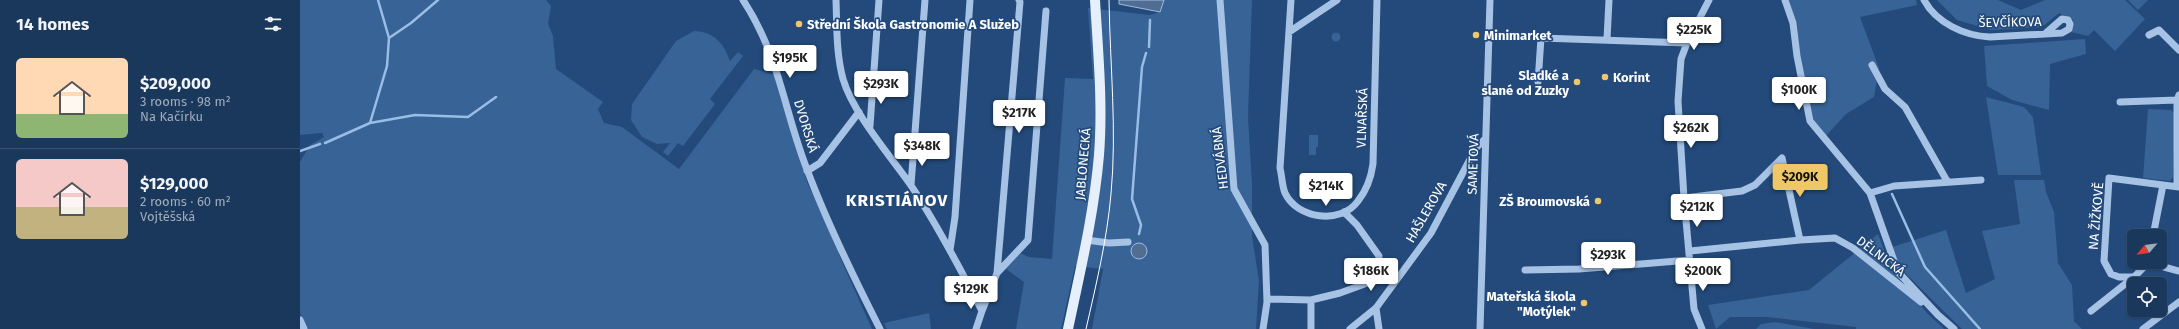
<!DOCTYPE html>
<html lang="en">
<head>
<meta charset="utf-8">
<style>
  :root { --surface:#1a385c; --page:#274365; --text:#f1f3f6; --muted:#9facbb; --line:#385272; --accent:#efc769 }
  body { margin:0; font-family:"Fira Sans",sans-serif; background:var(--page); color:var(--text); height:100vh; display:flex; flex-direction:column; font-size:15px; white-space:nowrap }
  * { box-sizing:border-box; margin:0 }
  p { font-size:13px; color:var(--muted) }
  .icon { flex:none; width:22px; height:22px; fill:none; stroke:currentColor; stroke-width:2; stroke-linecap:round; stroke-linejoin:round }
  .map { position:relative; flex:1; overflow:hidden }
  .drawer { display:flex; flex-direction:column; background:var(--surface); width:300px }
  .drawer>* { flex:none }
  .needle { width:26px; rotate:242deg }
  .buttons { position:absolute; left:1827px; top:229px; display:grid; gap:8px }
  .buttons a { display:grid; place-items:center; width:40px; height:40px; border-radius:6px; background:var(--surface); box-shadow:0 1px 3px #0004,0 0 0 1px var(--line); font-size:20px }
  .price { position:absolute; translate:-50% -34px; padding:0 9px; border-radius:4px; background:#fff; color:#222; font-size:13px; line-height:26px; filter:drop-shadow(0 1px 2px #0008) }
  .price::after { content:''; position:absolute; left:50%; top:24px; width:12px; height:9px; margin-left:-6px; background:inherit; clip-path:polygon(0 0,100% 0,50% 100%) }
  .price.on { background:var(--accent); color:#111 }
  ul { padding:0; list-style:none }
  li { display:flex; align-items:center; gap:12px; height:100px; padding:0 16px }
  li+li { border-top:1px solid var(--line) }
  li span { display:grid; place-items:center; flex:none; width:112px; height:80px; border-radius:6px; color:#555 }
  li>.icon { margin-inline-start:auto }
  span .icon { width:48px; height:48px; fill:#fffc; stroke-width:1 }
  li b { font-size:17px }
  h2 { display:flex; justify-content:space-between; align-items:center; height:48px; padding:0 16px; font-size:17px }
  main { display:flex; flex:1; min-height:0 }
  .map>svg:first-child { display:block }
  .green { fill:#376397 }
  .water { fill:#516d91; stroke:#9abde5 }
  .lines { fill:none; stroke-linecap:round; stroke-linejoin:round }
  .stream { stroke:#9abde5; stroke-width:2.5 }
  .minor { stroke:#a6c2e4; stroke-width:7 }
  .major { stroke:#e6effc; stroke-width:10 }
  .tram { stroke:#fff; stroke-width:1 }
  .poi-dot { fill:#efc769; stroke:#234a7a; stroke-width:1.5 }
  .labels { text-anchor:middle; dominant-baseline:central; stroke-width:3.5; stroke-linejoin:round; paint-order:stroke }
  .street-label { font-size:13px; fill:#fff; stroke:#234a7a }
  .poi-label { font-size:13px; font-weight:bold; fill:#fff; stroke:#234a7a; text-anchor:start }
  .district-label { font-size:17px; font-weight:bold; letter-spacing:1px; fill:#fff; stroke:#234a7a }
</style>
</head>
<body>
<main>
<section class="drawer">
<h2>14 homes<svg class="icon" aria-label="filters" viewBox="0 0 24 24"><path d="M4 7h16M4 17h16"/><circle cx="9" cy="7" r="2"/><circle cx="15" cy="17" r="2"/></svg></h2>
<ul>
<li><span style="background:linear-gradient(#ffd9b3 70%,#8fb573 0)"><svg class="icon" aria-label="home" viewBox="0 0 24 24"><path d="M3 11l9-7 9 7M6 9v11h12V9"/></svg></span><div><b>$209,000</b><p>3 rooms · 98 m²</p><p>Na Kačírku</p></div></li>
<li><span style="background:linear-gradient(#f6c9c9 60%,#c2b280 0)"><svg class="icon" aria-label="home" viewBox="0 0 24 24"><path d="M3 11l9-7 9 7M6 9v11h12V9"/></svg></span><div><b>$129,000</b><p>2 rooms · 60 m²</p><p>Vojtěšská</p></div></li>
</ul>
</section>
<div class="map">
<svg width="1879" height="329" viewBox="0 0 1879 329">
  <rect width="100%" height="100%" fill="#234a7a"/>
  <!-- green -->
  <path class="green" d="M0 0H246L251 6 248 24 253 36 256 69 303 102 298 109 304 123 322 127 379 169 454 69 476 75 507 182 538 246 539 255 572 329H7L0 313V162L10 145 24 137 22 133 0 135Z
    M864 0H952L948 118 952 184V236L959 281 956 329H792L803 269 775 266 761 329H716L724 282 706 269 720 253 729 257 752 259 765 78 793 79 788 8 850 15 860 12Z
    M1488 0H1616L1617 5 1560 17 1579 68 1574 97 1546 114 1526 136 1513 120 1501 68 1497 24Z
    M1637 0H1698L1721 10 1745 0H1825L1845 19 1815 51 1794 30 1788 36 1771 32 1773 20 1759 13 1742 27 1691 30 1657 20Z
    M1828 0H1848L1838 10Z
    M394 31C414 32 424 43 430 61L438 52 443 56 410 99 415 104 383 146 378 143 368 156 363 152 370 143 357 144 342 137 331 120 332 104 376 41Z
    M1031.5 37a4.5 4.5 0 1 1 9 0a4.5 4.5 0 1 1-9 0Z
    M1785 39 1786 54 1750 64 1749 110 1712 100 1687 86 1684 46Z
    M1686 97 1724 107 1733 117 1741 175H1698Z
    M1848 109 1871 110 1875 114 1873 177 1870 181 1843 178Z
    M1009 135H1018V147H1016V155H1009Z
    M1714 180H1744L1746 192 1754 212 1758 263 1772 285 1774 321 1782 329H1662L1601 269 1592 247 1646 230 1666 293 1695 279 1682 231 1720 224Z
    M1578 234 1592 271 1627 313 1644 329H1556V327L1466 317H1430L1416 329 1408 305 1509 290Z
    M629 313 631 329H587L584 323Z
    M1475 322 1514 329H1456L1461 324Z"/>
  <!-- water -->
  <path class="water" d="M819 0H864L860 12 819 4Z
    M831 251a8 8 0 1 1 16 0a8 8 0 1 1-16 0Z"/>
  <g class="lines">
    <!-- stream -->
    <path class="stream" d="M78 0 89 38
      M849 47 850 20
      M70 123 87 66 89 38 111 23 138 0
      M25 143 70 123 115 115 168 117 196 97
      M0 151 20 144
      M1592 194 1625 267 1680 329
      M839 234 841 225 832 199 842 67 846 53"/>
    <!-- minor -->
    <path class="minor" d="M443 0C480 56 484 112 508 172 528 225 554 278 580 329
      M536 0C537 26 536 53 543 79 553 113 589 154 610 184 637 224 660 268 682 311L676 329
      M920 0 934 189 965 245 967 302 963 329
      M991 0 980 168C982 176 982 186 985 193 997 219 1041 225 1058 201 1066 191 1071 178 1073 164L1077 0
      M1485 0 1493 23 1497 56 1510 121 1570 193 1598 272 1638 315 1654 329
      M1624 0C1636 23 1665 36 1690 37L1762 33 1769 29 1770 24 1768 20 1762 19 1746 33
      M989 32 1037 0
      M1849 35 1859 30 1879 50
      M1307 39 1309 0
      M1572 65 1585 89 1605 107 1647 181
      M1238 82 1241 38 1387 43
      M1820 102 1877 100
      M570 126 579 0
      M507 171 520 163 559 112
      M611 185 625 0
      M1877 186V100L1879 95
      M1570 193 1594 186 1681 180
      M1384 198 1442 191 1455 185 1482 158 1500 240 1390 251
      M1853 236 1863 185
      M786 240 809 243 828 242
      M1500 240 1535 238 1553 248 1621 302
      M650 250 655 217 670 0
      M1864 267 1879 271
      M1225 270 1279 269 1390 260
      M697 273 728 240 746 11
      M1834 277H1819L1811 274 1804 261 1809 178 1879 187
      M967 299 1011 300 1040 293 1070 282 1077 275 1079 256 1057 225 1044 212
      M1011 300V329
      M1076 308 1079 329
      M682 311 697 273 720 2 719 0
      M1791 311 1834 277 1849 262
      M0 320 4 329
      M1050 329 1076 308 1131 233 1176 148 1185 139
      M1180 329 1190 0
      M1402 329 1394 309 1384 198 1378 101 1381 59 1387 43 1409 0
      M1843 329 1879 302"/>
    <!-- major -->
    <path class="major" d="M768 329C780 272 794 214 799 155 803 104 798 51 795 0"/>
    <!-- tram -->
    <path class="tram" d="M786 329C796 285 807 240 811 194 817 130 810 65 809 0"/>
  </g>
  <!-- markers -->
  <g class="poi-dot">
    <circle cx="499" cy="24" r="4"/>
    <circle cx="1176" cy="35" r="4"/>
    <circle cx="1305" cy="77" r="4"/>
    <circle cx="1277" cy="82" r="4"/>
    <circle cx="1298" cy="201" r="4"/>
    <circle cx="1284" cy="303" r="4"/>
  </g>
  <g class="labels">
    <!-- street labels -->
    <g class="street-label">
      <text transform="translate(1710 22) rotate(-1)">ŠEVČÍKOVA</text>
      <text transform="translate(1062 118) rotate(-88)">VLNAŘSKÁ</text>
      <text transform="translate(506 126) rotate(73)">DVORSKÁ</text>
      <text transform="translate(920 158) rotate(-97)">HEDVÁBNÁ</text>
      <text transform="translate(783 164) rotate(-85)">JABLONECKÁ</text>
      <text transform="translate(1173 164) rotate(-88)">SAMETOVÁ</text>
      <text transform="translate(1126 212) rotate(-60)">HAŠLEROVA</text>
      <text transform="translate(1796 216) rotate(-85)">NA ŽIŽKOVĚ</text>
      <text transform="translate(1581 256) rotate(37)">DĚLNICKÁ</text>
    </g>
    <!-- poi labels -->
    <g class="poi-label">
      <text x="507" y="24">Střední Škola Gastronomie A Služeb</text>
      <text x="1184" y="35">Minimarket</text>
      <text x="1269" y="75" text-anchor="end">Sladké a<tspan x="1269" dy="15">slané od Zuzky</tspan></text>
      <text x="1313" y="77">Korint</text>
      <text x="1290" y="201" text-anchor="end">ZŠ Broumovská</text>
      <text x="1276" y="296" text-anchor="end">Mateřská škola<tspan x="1276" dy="15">"Motýlek"</tspan></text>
    </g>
    <!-- district labels -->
    <g class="district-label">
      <text x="597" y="200">KRISTIÁNOV</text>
    </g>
  </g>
</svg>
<div class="buttons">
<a><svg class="needle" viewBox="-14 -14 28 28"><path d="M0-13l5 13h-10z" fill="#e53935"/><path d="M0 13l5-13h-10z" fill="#9facbb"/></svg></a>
<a><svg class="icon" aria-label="locate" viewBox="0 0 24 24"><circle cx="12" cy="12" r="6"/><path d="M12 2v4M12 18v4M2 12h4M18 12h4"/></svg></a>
</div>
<b class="price" style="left:1394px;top:51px">$225K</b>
<b class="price" style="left:490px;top:79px">$195K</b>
<b class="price" style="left:581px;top:105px">$293K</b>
<b class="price" style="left:1499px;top:111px">$100K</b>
<b class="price" style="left:719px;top:134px">$217K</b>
<b class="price" style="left:1391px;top:149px">$262K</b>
<b class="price" style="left:622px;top:167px">$348K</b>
<b class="price on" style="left:1500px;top:198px">$209K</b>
<b class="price" style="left:1026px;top:207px">$214K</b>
<b class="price" style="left:1397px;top:228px">$212K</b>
<b class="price" style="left:1308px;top:276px">$293K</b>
<b class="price" style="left:1071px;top:292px">$186K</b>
<b class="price" style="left:1403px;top:292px">$200K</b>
<b class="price" style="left:671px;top:310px">$129K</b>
</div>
</main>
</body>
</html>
